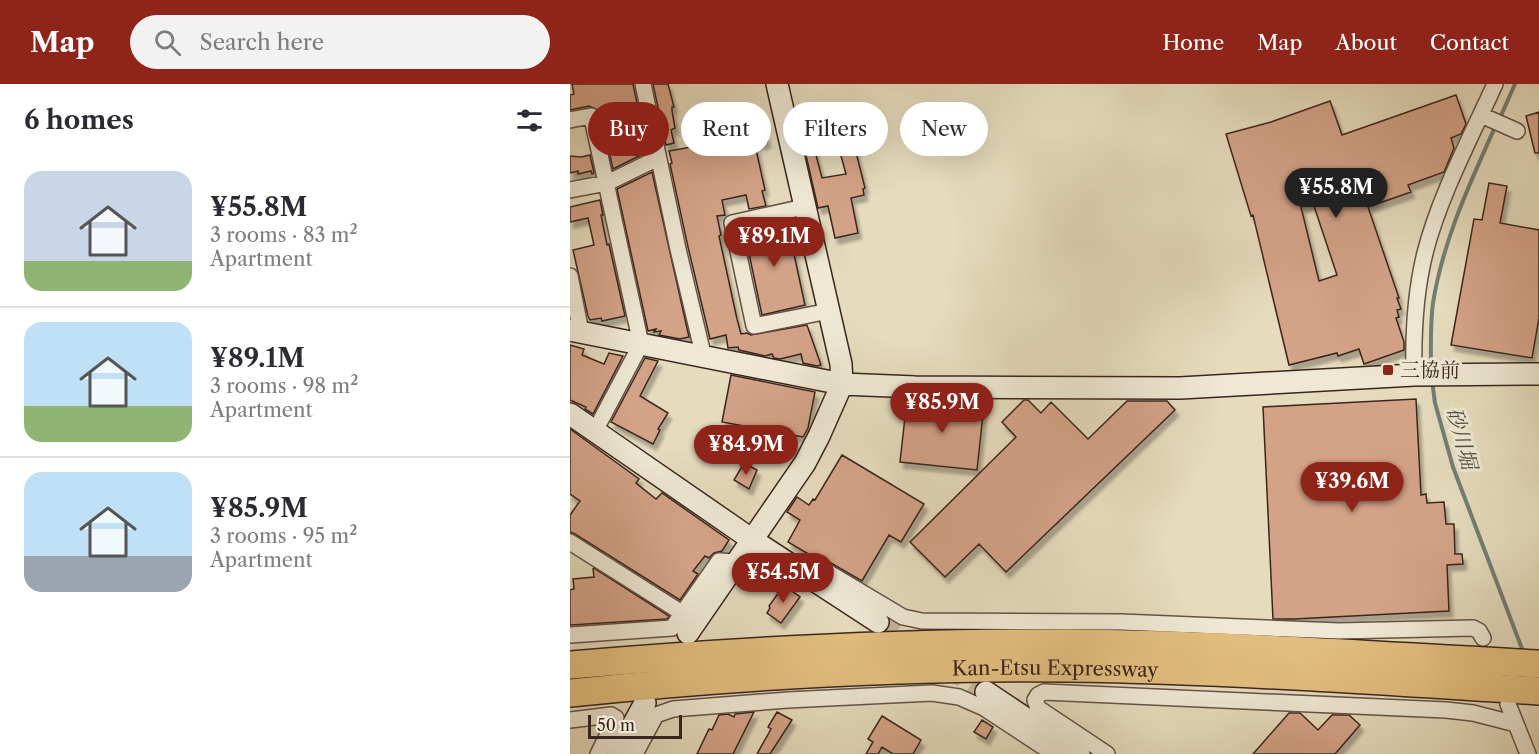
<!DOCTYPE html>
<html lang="en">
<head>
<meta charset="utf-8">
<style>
  :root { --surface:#fff; --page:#f2f2f3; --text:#2b2b33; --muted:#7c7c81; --line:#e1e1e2; --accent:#8f2418 }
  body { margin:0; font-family:"Libre Caslon Text","Noto Serif JP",serif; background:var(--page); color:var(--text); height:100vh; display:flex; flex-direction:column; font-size:22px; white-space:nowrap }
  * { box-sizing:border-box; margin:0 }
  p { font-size:20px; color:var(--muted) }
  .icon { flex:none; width:33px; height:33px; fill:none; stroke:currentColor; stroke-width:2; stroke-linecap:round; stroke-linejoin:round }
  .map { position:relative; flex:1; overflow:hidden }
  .details { display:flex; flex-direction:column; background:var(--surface); width:570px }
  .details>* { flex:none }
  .banner { position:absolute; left:18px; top:18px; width:570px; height:54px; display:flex; gap:12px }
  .scale { position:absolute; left:18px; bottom:15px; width:94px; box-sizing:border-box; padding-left:6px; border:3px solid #3a261f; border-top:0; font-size:16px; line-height:21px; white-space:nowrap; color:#3a261f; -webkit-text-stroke:4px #eee8d4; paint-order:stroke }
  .price { position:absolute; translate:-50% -51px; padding:0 14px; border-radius:21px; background:var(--accent); color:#fff; font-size:20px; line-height:39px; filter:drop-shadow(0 2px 3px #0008) }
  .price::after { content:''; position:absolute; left:50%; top:36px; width:18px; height:14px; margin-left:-9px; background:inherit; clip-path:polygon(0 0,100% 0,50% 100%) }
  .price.active { background:#222; color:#fff }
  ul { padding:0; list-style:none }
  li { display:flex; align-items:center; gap:18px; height:150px; padding:0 24px }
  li+li { border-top:2px solid var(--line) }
  li span { display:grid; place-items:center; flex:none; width:168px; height:120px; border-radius:18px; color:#555 }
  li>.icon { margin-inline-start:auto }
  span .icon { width:72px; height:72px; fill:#fffc; stroke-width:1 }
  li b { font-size:26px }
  h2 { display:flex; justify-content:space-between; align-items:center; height:72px; padding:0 24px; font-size:26px }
  .tag { padding:0 21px; border-radius:27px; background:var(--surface); box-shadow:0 6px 24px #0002; font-size:21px; line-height:54px }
  .tag.active { background:var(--accent); color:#fff }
  header { display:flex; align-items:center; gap:36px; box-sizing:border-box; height:84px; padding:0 30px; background:var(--accent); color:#fff }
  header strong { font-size:28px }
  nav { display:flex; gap:33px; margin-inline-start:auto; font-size:21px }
  .search { width:420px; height:54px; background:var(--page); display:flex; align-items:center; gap:15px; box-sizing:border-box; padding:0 21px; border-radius:33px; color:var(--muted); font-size:22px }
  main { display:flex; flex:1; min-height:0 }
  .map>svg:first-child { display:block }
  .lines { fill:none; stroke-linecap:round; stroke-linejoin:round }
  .stream { stroke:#717f74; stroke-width:4 }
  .building { fill:#d4a287; stroke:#3a261f; stroke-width:1.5; fill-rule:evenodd; filter:url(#shadow) }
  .secondary-tunnel { stroke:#c3b79d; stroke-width:21; stroke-dasharray:21 10; stroke-linecap:butt }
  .street-casing { stroke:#655346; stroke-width:18 }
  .secondary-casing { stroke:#3a261f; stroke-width:24 }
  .highway-casing { stroke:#3a261f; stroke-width:30 }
  .street { stroke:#eee8d4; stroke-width:15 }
  .secondary { stroke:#eee8d4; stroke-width:21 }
  .highway { stroke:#e2be7e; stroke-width:27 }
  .poi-dot { fill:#8f2418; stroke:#eee8d4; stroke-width:2 }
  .labels { text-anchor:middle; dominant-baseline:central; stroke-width:6; stroke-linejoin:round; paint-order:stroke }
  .poi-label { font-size:20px; fill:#3a261f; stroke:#eee8d4; text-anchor:start }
  .street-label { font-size:20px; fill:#3a261f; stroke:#eee8d4 }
  .water-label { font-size:21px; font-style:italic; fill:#514b42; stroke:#eee8d4 }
</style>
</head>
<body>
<header>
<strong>Map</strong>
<div class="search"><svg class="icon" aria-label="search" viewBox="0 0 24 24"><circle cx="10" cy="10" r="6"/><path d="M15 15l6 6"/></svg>Search here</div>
<nav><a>Home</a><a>Map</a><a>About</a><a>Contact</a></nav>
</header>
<main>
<section class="details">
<h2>6 homes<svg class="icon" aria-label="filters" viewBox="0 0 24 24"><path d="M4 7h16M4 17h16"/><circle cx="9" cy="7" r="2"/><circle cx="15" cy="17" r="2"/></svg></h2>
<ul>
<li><span style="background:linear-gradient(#c9d6e8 75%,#8fb573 0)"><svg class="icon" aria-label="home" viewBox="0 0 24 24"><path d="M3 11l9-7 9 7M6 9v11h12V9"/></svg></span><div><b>¥55.8M</b><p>3 rooms · 83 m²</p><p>Apartment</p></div></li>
<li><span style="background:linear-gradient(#bfe0f5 70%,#8fb573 0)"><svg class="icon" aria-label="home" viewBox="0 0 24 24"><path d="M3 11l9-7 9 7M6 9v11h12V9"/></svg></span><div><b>¥89.1M</b><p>3 rooms · 98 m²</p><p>Apartment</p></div></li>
<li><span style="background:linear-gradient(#bfe0f5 70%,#9aa5b1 0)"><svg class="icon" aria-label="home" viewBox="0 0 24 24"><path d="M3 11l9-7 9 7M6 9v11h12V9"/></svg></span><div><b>¥85.9M</b><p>3 rooms · 95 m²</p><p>Apartment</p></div></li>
</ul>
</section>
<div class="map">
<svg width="969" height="670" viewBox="0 0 969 670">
  <defs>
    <filter id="shadow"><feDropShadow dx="3.5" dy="6" stdDeviation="1.5" flood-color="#0004"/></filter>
  </defs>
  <rect width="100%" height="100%" fill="#e5dbbd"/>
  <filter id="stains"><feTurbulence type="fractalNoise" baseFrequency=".00333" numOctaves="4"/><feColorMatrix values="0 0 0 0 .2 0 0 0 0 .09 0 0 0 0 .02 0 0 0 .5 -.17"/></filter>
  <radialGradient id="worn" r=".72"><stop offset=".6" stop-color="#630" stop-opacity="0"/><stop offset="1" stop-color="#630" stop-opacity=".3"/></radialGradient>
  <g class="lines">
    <!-- stream -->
    <path class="stream" d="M930 34 945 0
      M861 283C861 262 860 240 863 219 873 156 900 99 926 41
      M862 296 865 319 883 383 954 570"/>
  </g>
  <!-- building -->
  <path class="building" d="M2 0H63L77 68 43 85 34 45 37 44 33 25 28 26 19 22 0 26V11L4 10Z
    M83 0H98L104 23H102V27L105 44 101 46 104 59 96 61Z
    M886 11 896 40 891 50 881 54 884 64 874 88 838 101 841 108 798 123 829 214H827L831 225 827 226 829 233 826 234 834 258V266L794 280 789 265 768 272 767 269 719 281 683 131 681 132 656 50 701 38 760 17 772 51ZM743 119 767 191 749 197 731 123Z
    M969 28V69H965L956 32Z
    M191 35 197 58 185 61 195 106 192 107 196 122 179 125 176 111 152 116 155 131 147 132 151 151 149 152 167 235 171 250 177 249 181 251 237 241 251 281 247 282 233 279 231 270 210 275 204 274 202 270 195 272 169 266 168 263 158 264 156 251 140 255 118 163 100 80 102 79 99 67 149 58 147 51 182 41V37Z
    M242 56 252 94 276 90 268 61 283 56 295 104 293 105 294 111 281 114 288 149 265 154 258 122 248 124 233 58Z
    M20 71 24 89 22 90 21 87 8 90V87L0 89V72L11 73Z
    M82 88 119 253 110 255 89 251 91 247 84 248 86 245 78 247 47 105Z
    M919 99 937 102 930 139 969 146V234L962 274 881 261 904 135 912 136Z
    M30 116 33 131H31L37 161 39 160 55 232 32 237 31 234 20 236 18 232 3 166 24 161 18 134 0 138V123Z
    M210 138V140L217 138 235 221 192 231 174 146Z
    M0 261 14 265 12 271 34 280 39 269 53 272 23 330 15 325 16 323 0 316Z
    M75 274 88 277 70 312 98 329 88 345 90 346 83 360 41 338Z
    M161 291 245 308 238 344 233 353 152 338Z
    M337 315 362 316 414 321 407 386 330 378Z
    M846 315 851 411 856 410 857 419 874 418 876 440H884L885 470H892L893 480 877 481 879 527 724 535H703L693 323Z
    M454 316H458L471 329 481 318 518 355 557 317H597L605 326 436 488 409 460 375 493 340 458 446 353 432 338Z
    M0 345 69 395 66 399 86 415 92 409 159 456 152 467 144 469 139 474 135 472 123 487 128 490 110 516 5 450 0 448V431L10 417 0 410Z
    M272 371 354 420 331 458 319 451 292 497 254 475 245 474 218 458 230 436 217 428 227 413 239 421 243 415 245 416Z
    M174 379 187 386 179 405 164 396Z
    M23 485 24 484 99 532 97 535 0 541V506L4 505 3 495 24 493Z
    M214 501 230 513 211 539 197 529 200 524 199 522Z
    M184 628 163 670H127L139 645 142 646 149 631 158 630 164 633 165 630Z
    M207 628 222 636 200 670H187L201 645 198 643Z
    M719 629H730L748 646 762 631H779L790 641 765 670H683Z
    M312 632 351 656 343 670H323L312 663 308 670H296L303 658 298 655Z
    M412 636 423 643 416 655 404 648Z"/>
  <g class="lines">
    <!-- secondary-tunnel -->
    <path class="secondary-tunnel" d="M308 538 348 564
      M376 582 416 608"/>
    <defs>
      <path id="street" d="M73 0 108 165 134 274
        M911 31 947 47
        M0 36 21 32 22 34 71 260 25 347
        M0 106 37 99 88 74
        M234 123 162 139 184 242 259 227
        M0 192 11 248
        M844 291C843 250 845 209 855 169 869 113 901 53 925 0
        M0 458 112 529
        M233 489 249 483 333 533 352 537 551 538 769 547 903 544 909 547 913 554
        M0 551 102 544 149 477 165 478
        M938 620 958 670
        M0 636 41 631 46 634 28 670
        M65 670 86 631 103 625 218 616 362 609 389 613 414 624 484 670
        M537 670 468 624 465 616 468 611 474 608 876 626 903 629 946 640"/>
      <path id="secondary" d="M0 246 272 300 345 303 610 304 844 291 969 290
        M0 330 181 455 308 538
        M118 549 235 379 249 352 272 300 271 280 207 0
        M416 608 509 670
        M47 670 75 619"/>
      <g id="highway">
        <path d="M0 581C165 567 330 558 497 559 654 560 812 572 969 580"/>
        <path id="s1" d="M0 609C165 592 331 582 497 584 654 586 812 597 969 607"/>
      </g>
    </defs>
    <!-- street casing -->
    <use href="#street" class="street-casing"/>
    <!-- secondary casing -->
    <use href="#secondary" class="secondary-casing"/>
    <!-- highway casing -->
    <use href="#highway" class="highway-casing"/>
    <!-- street -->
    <use href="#street" class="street"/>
    <!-- secondary -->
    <use href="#secondary" class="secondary"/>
    <!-- highway -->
    <use href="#highway" class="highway"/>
  </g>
  <!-- markers -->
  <rect class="poi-dot" x="812" y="280" width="12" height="12" rx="3"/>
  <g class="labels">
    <!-- poi labels -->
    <g class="poi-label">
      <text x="830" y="286">三協前</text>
    </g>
    <!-- street labels -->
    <g class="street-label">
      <text stroke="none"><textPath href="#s1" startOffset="486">Kan-Etsu Expressway</textPath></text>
    </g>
    <!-- water labels -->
    <g class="water-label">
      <text transform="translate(892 354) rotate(75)">砂川堀</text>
    </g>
  </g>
  <rect width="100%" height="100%" filter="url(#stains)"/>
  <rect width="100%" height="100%" fill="url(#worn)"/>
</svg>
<div class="scale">50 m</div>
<b class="price active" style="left:766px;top:135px">¥55.8M</b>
<b class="price" style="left:204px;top:184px">¥89.1M</b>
<b class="price" style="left:372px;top:350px">¥85.9M</b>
<b class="price" style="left:176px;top:392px">¥84.9M</b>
<b class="price" style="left:782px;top:429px">¥39.6M</b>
<b class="price" style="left:213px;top:520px">¥54.5M</b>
<div class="banner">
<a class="tag active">Buy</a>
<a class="tag">Rent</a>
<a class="tag">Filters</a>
<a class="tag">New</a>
</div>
</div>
</main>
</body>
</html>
